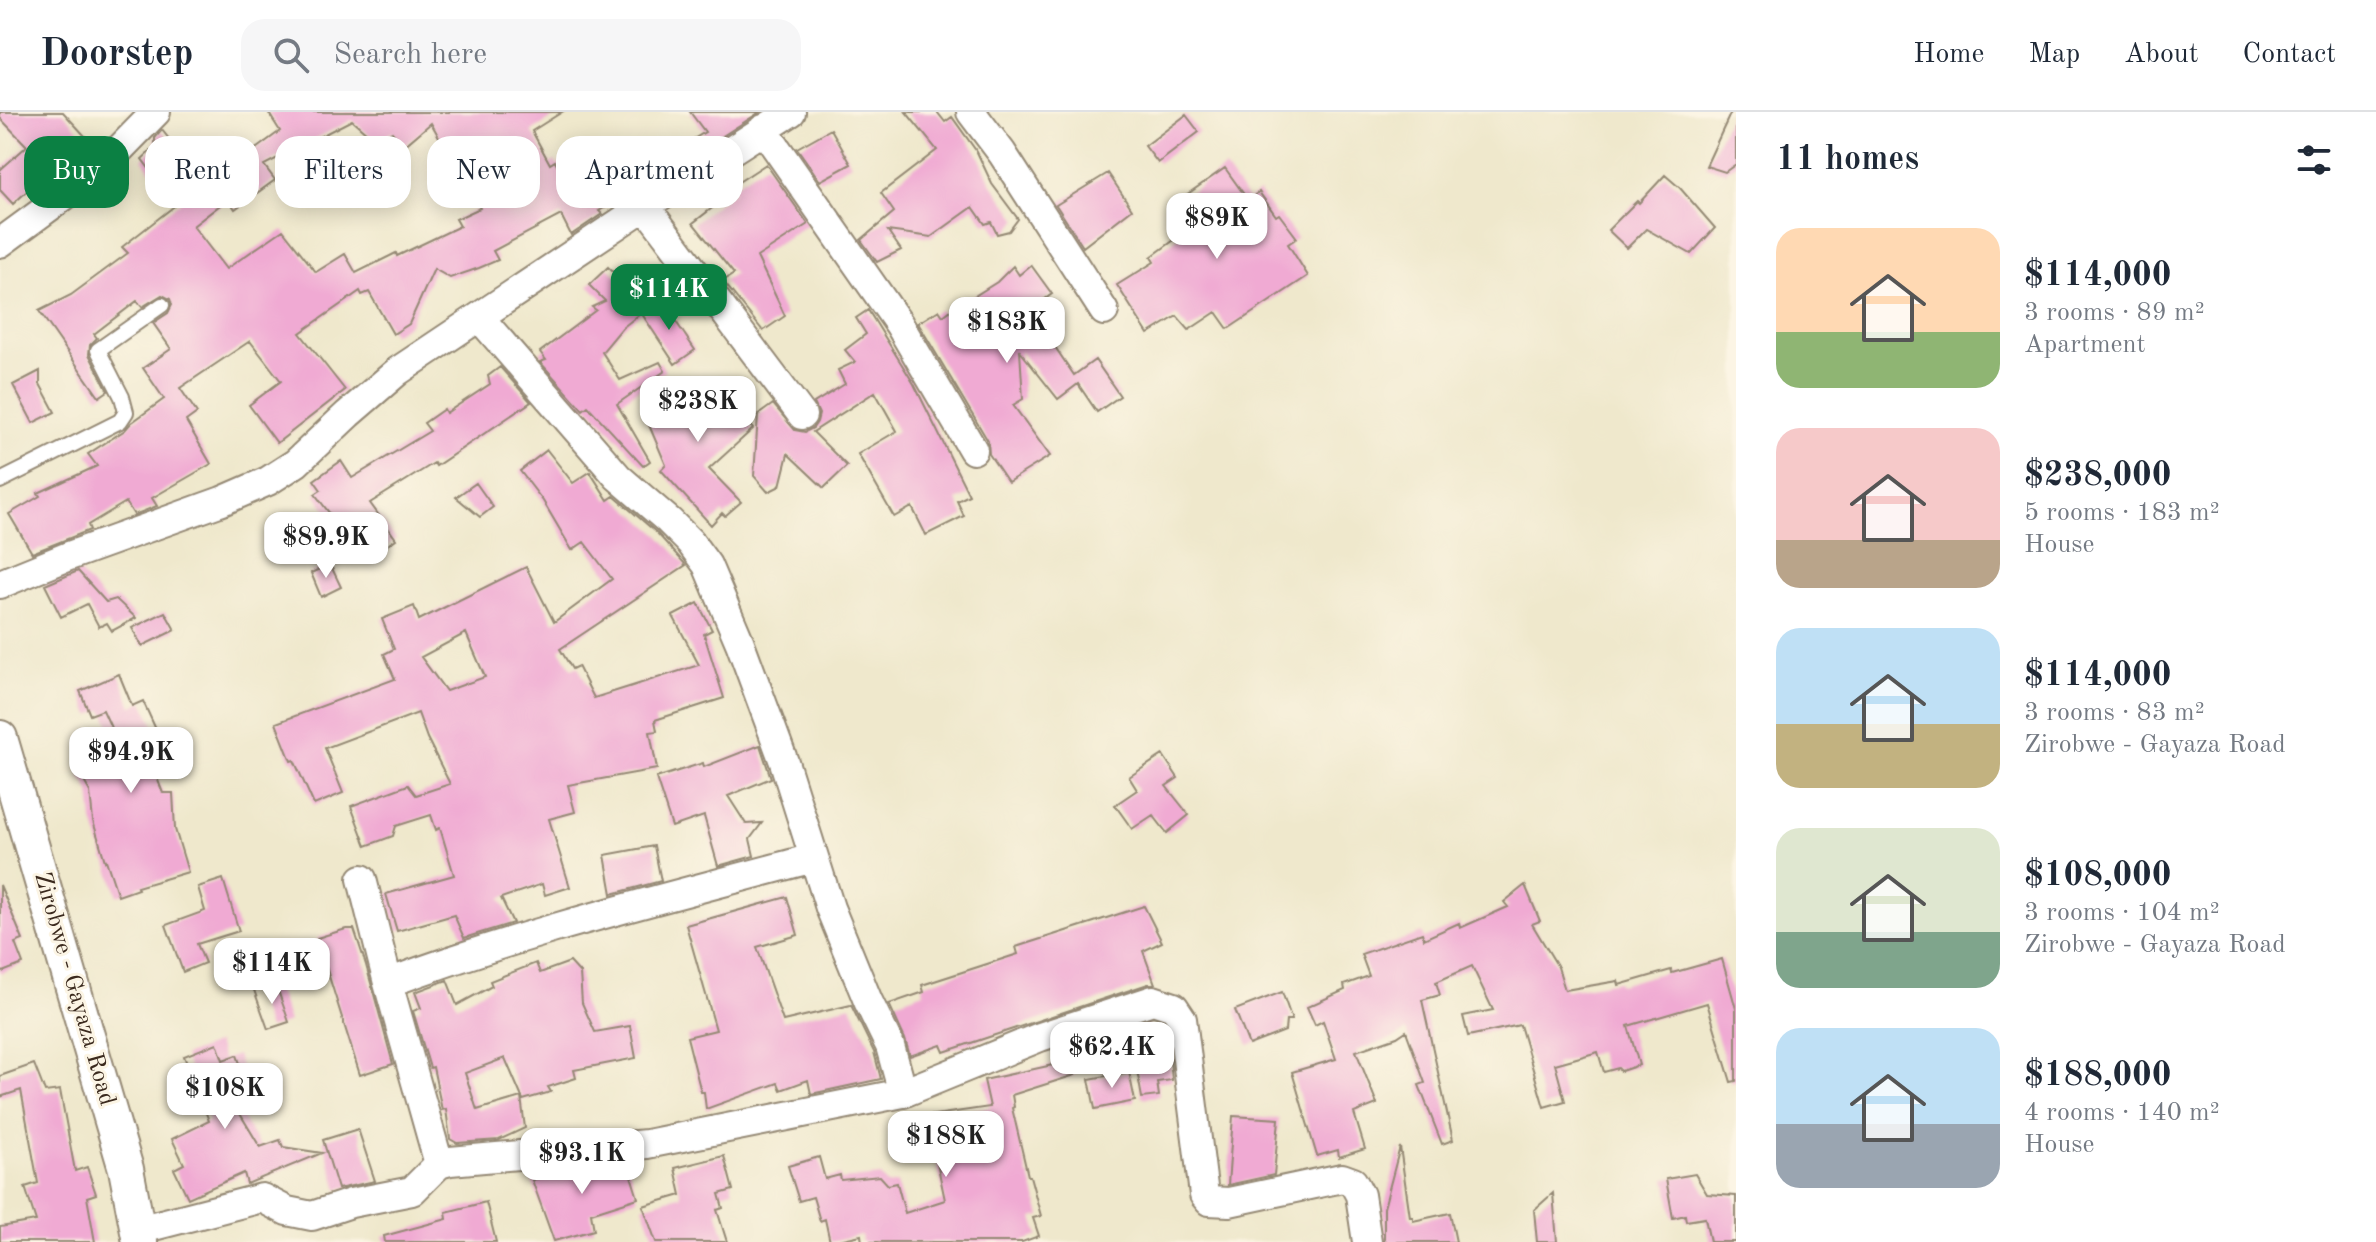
<!DOCTYPE html>
<html lang="en">
<head>
<meta charset="utf-8">
<style>
  :root { --surface:#fff; --page:#f6f6f7; --text:#1f2937; --muted:#747a83; --line:#e0e1e3; --accent:#0b8043 }
  body { margin:0; font-family:"Old Standard TT",serif; background:var(--page); color:var(--text); height:100vh; display:flex; flex-direction:column; font-size:30px; white-space:nowrap }
  * { box-sizing:border-box; margin:0 }
  p { font-size:26px; color:var(--muted) }
  .icon { flex:none; width:44px; height:44px; fill:none; stroke:currentColor; stroke-width:2; stroke-linecap:round; stroke-linejoin:round }
  .map { position:relative; flex:1; overflow:hidden }
  .details { display:flex; flex-direction:column; background:var(--surface); width:640px }
  .details>* { flex:none }
  .guide { position:absolute; left:24px; top:24px; width:760px; height:72px; display:flex; gap:16px }
  .price { position:absolute; translate:-50% -68px; padding:0 18px; border-radius:16px; background:#fff; color:#222; font-size:26px; line-height:52px; filter:drop-shadow(0 2px 4px #0008) }
  .price::after { content:''; position:absolute; left:50%; top:48px; width:24px; height:18px; margin-left:-12px; background:inherit; clip-path:polygon(0 0,100% 0,50% 100%) }
  .price.active { background:var(--accent); color:#fff }
  ul { padding:0; list-style:none }
  li { display:flex; align-items:center; gap:24px; height:200px; padding:0 40px }
  li span { display:grid; place-items:center; flex:none; width:224px; height:160px; border-radius:24px; color:#555 }
  li>.icon { margin-inline-start:auto }
  span .icon { width:96px; height:96px; fill:#fffc; stroke-width:1 }
  li b { font-size:34px }
  h2 { display:flex; justify-content:space-between; align-items:center; height:96px; padding:0 40px; font-size:34px }
  .tag { padding:0 28px; border-radius:24px; background:var(--surface); box-shadow:0 4px 20px #0003; font-size:28px; line-height:72px }
  .tag.active { background:var(--accent); color:#fff }
  header { display:flex; align-items:center; gap:48px; box-sizing:border-box; height:112px; padding:0 40px; background:var(--surface); border-bottom:2px solid var(--line) }
  header strong { font-size:38px }
  nav { display:flex; gap:44px; margin-inline-start:auto; font-size:28px }
  .search { width:560px; height:72px; background:var(--page); display:flex; align-items:center; gap:20px; box-sizing:border-box; padding:0 28px; border-radius:24px; color:var(--muted); font-size:30px }
  main { display:flex; flex:1; min-height:0 }
  .map>svg:first-child { display:block }
  .building { fill:#f0aad3; fill-rule:evenodd }
  .lines { fill:none; stroke-linecap:round; stroke-linejoin:round }
  .service-casing { stroke:#958975; stroke-width:18 }
  .minor-casing { stroke:#958975; stroke-width:32 }
  .tertiary-casing { stroke:#958975; stroke-width:38 }
  .service { stroke:#fff; stroke-width:14 }
  .minor { stroke:#fff; stroke-width:28 }
  .tertiary { stroke:#fff; stroke-width:34 }
  .labels { text-anchor:middle; dominant-baseline:central; stroke-width:6; stroke-linejoin:round; paint-order:stroke }
  .street-label { font-size:24px; fill:#3b2a1e; stroke:#fcf5e5 }
</style>
</head>
<body>
<header>
<strong>Doorstep</strong>
<div class="search"><svg class="icon" aria-label="search" viewBox="0 0 24 24"><circle cx="10" cy="10" r="6"/><path d="M15 15l6 6"/></svg>Search here</div>
<nav><a>Home</a><a>Map</a><a>About</a><a>Contact</a></nav>
</header>
<main>
<div class="map">
<svg width="1736" height="1130" viewBox="0 0 1736 1130">
  <rect width="100%" height="100%" fill="#fcf5e5"/>
  <filter id="ink" filterUnits="userSpaceOnUse"><feTurbulence type="fractalNoise" baseFrequency=".0125" numOctaves="2"/><feDisplacementMap in="SourceGraphic" scale="16" xChannelSelector="R" yChannelSelector="G"/><feConvolveMatrix kernelMatrix="1 2 1 2 8 2 1 2 1" color-interpolation-filters="sRGB"/></filter>
  <filter id="wash" filterUnits="userSpaceOnUse"><feTurbulence type="fractalNoise" baseFrequency=".006" numOctaves="4" result="noise"/><feDisplacementMap in="SourceGraphic" scale="32" xChannelSelector="R" yChannelSelector="G"/><feGaussianBlur stdDeviation="1.8" result="paint"/><feColorMatrix in="noise" values="0 0 0 0 0 0 0 0 0 0 0 0 0 0 0 0 0 1.4 0 .05"/><feComposite in="paint" operator="in"/></filter>
  <g filter="url(#wash)">
    <rect width="100%" height="100%" fill="#efe8cc"/>
    <g id="blocks">
      <!-- building -->
      <path class="building" d="M0 0H63L96 36 58 67 50 58 13 92 0 78V58L27 34 0 6Z
        M268 0H562L532 19 550 52 555 49 557 53 593 32 623 85 599 99 602 102 571 123 561 103 493 139 498 148 479 156 450 166 434 157 409 212 393 222 369 180 362 183 360 179 300 221 345 278 277 331 249 293 281 269 250 229 180 276 197 301 186 309 211 352 152 386 157 394 134 403 126 390 88 413 90 418 32 441 9 402 40 384 38 381 97 354 88 342 125 318 131 311 164 287 143 256 171 237 153 211 168 201 172 193 170 187 162 183 142 195 137 189 94 222 97 226 90 233 89 242 108 279 99 285 39 199 71 183 128 141 122 135 209 67 211 70 280 19ZM352 8 376 29 392 20 404 34 431 11 480 96 456 107 460 114 397 144 396 141 356 161 345 142 316 160 283 118 226 157 193 114 228 87 235 97 275 68 264 53Z
        M690 0H760L682 50 674 39 705 20Z
        M906 0H937L945 10 952 5 977 40 992 72 1018 107 1009 119 997 122 991 110 985 112 973 95 931 125 888 119 901 138 877 150 861 128 894 100 881 81 937 38Z
        M1731 0H1736V52L1725 60 1706 54Z
        M1186 3 1199 20 1158 51 1145 34Z
        M831 17 851 52 820 69 797 36Z
        M162 18 181 42 154 63 142 47 155 35V26Z
        M766 52 808 112 757 145 785 204 763 219 723 169 734 162 693 111 734 79 731 75Z
        M1225 56 1248 88 1259 80 1276 104 1279 102 1297 126 1288 132 1308 164 1228 217 1216 200 1189 218 1177 204 1148 222 1117 173 1154 150 1151 145 1196 112 1179 88Z
        M1108 61 1132 97 1083 135 1056 93Z
        M1665 63 1680 76 1715 116 1691 142 1646 117 1627 136 1608 118 1637 89 1639 91Z
        M1031 153 1052 182 1030 198 1074 263 1095 248 1120 284 1097 300 1078 272 1058 287 1020 239 1023 287 1013 293 1050 344 1008 370 989 342 988 329 918 211 939 198 943 204 964 188 965 190 997 170 1013 154 1019 163Z
        M608 155 622 169 634 163 649 195 622 216 602 240 620 268 660 250 665 259 617 292 650 349 643 354 588 294 583 298 540 250 546 248 540 240 596 198 592 195 605 189 589 173Z
        M662 189 695 238 675 252 642 202Z
        M868 198 914 272 969 383 957 389 964 404 926 423 912 395 894 405 858 342 897 319 875 280 813 320 847 354 824 376 788 342 780 374 768 380 754 364 758 303 773 292 795 318 805 320 813 316 817 310 819 302 814 291 845 272 838 258 855 250 845 238 866 222 856 206Z
        M500 255 531 290 436 354 434 351 370 391 396 427 372 444 365 435 355 442 335 413 336 410 315 382 321 378 314 368 341 349 352 366 430 319 424 311 444 297 446 301 490 272 488 264Z
        M40 259V272L55 300 33 311 13 273Z
        M712 265 753 317 709 357 741 390 725 404 722 401 711 413 661 358 666 353 643 299Z
        M547 338 573 371 590 360 608 388 614 384 657 421 686 453 560 537 572 557 578 554 594 586 699 553 673 504 698 491 712 518 704 522 724 586 655 608 657 619 650 620 657 657 568 673 575 700 549 707 570 775 545 783 542 772 501 786 513 811 464 826 454 803 397 819 386 782 454 763 440 716 436 718 431 703 396 714 393 724 366 734 351 694 408 673 416 683 450 672 427 626 418 601 325 636 343 681 314 693 294 648 291 649 276 611 395 567 384 542 394 537 382 507 414 494 419 508 526 455 554 510 612 467 584 430 572 438 543 389 520 359ZM466 521 485 565 446 579 421 545Z
        M476 371 493 395 480 405 456 385Z
        M330 452 341 475 321 485 311 461Z
        M78 459 106 490 116 487 136 506 112 519 107 511 99 515 87 492 61 505 45 473Z
        M165 500 175 518 142 534 132 516Z
        M119 562 132 594 143 589 164 635 148 643 163 681H173L175 717 188 760 137 775 138 777 118 784 106 748 105 749 93 709 90 680 80 662 122 640 103 598 90 603 80 579Z
        M760 633 771 666 728 684 746 712 762 711 750 727 754 744 718 754 704 704 672 715 656 666 703 651 704 655Z
        M1163 643 1178 666 1166 674 1189 703 1167 721 1153 703 1132 717 1115 693 1137 678 1129 665Z
        M654 734 661 769 612 782 605 743Z
        M223 767 239 819 197 832 205 851 183 860 166 813 205 799 198 775Z
        M0 773 23 828 15 831 23 852 0 861Z
        M1525 773 1540 809 1532 812 1558 855 1565 878 1618 869 1619 873 1671 858 1672 861 1722 847 1736 897V969L1731 970 1707 891 1628 914 1639 953 1621 959 1618 956 1604 960 1598 940 1555 952 1565 989 1544 995 1520 913 1468 924 1463 904 1493 898 1472 854 1436 870 1440 883 1422 888 1453 1028 1442 1032 1419 973 1425 971 1406 919 1397 925 1356 939 1377 992 1354 1001 1365 1037 1339 1045 1338 1038 1317 1044 1292 960 1336 947 1323 909 1315 913 1307 895 1345 878 1344 873 1369 864 1361 842 1422 821 1424 827 1459 811 1460 816 1508 795 1504 790Z
        M787 785 798 823 757 835 783 909 851 893 874 940 881 967 811 982 808 968 781 978 778 971 706 997 704 980H701L687 925 716 918 686 813Z
        M1144 794 1162 830 1143 839 1155 872H1148L944 940 941 933 910 944 905 927 889 892 924 880 922 873 1018 842 1016 835Z
        M346 817H354L366 853 393 952 360 963 317 826Z
        M570 850 580 861 582 891 595 920 630 914 636 946 574 958 576 966 548 975 551 980 523 988 505 946 465 961 477 998 521 985 525 1016 499 1028 457 1031 450 1027 446 997 442 998 433 955 430 956 413 899 421 896 415 880 447 868 457 893 492 874 490 869 536 851 540 861Z
        M275 870 289 910 268 917 254 878Z
        M1282 880 1292 908H1286L1285 919 1249 933 1235 898Z
        M1147 908 1152 940 1169 937 1172 968 1157 970 1159 984 1142 986 1129 914Z
        M217 931 223 948 237 943 245 966 237 970 243 987 233 990 260 1035 280 1028 283 1035 322 1041 247 1072 244 1061 188 1086 174 1057 184 1052 172 1027 209 1009 184 944Z
        M1071 949 1075 963 1012 983 1014 995 1012 996 1028 1064H1030L1041 1104 1033 1106 1039 1124 1022 1130H862L861 1123 830 1130 825 1107 820 1109 813 1085 799 1089 788 1054 819 1045 825 1067 840 1063 841 1068 880 1064 888 1073 897 1071 905 1101 945 1088 935 1041 933 1042 927 1004 990 995 984 968Z
        M34 952 45 980 60 978 75 1059 87 1055 96 1082 87 1085 95 1130H0V1115L36 1109 25 1075 38 1071 21 978 0 985V964Z
        M1129 960 1135 989 1095 997 1089 967Z
        M1233 1004 1279 1007 1274 1063 1228 1073Z
        M358 1017 375 1069 338 1077 323 1028Z
        M1400 1035 1410 1105H1413V1109L1450 1101 1456 1130H1384V1096Z
        M724 1044 733 1078 719 1082 723 1096 717 1098 727 1130H656L643 1094 681 1083 675 1056Z
        M627 1051 638 1086 591 1101 594 1118 554 1129 532 1068 573 1056Z
        M1695 1062 1707 1082 1736 1084V1130H1710L1705 1106 1686 1109 1685 1103 1673 1106 1666 1067Z
        M1553 1081 1557 1130H1537L1534 1098Z
        M486 1090 496 1130H385L384 1124 447 1107 446 1100Z"/>
    </g>
  </g>
  <g filter="url(#ink)">
    <use href="#blocks" fill-opacity="0" stroke="#958975" stroke-width="2"/>
    <g class="lines">
      <defs>
        <path id="service" d="M0 369 120 309 126 300 122 285 98 238 162 193"/>
        <path id="minor" d="M971 0 1002 41 1104 199
          M763 17 899 212 973 338
          M645 94 802 303
          M0 131 79 73 113 44 156 0
          M479 205 618 365 669 409 690 430 707 453 740 531 784 650 830 796 868 889 890 934 903 981
          M0 472 69 444 222 389 268 369 296 351 348 302 398 259 645 94 791 0
          M362 767 388 871 439 1052
          M388 871C526 819 670 785 813 746
          M138 1118 262 1086 287 1099 312 1104 351 1091 412 1079 439 1052 450 1049 647 1032 903 981 1040 925 1153 888 1174 895 1182 907 1204 1083 1209 1089 1229 1090 1342 1066 1353 1070 1360 1083 1367 1130"/>
        <path id="tertiary" d="M0 626 126 1057 140 1130"/>
      </defs>
      <!-- service casing -->
      <use href="#service" class="service-casing"/>
      <!-- minor casing -->
      <use href="#minor" class="minor-casing"/>
      <!-- tertiary casing -->
      <use href="#tertiary" class="tertiary-casing"/>
      <!-- service -->
      <use href="#service" class="service"/>
      <!-- minor -->
      <use href="#minor" class="minor"/>
      <!-- tertiary -->
      <use href="#tertiary" class="tertiary"/>
    </g>
  </g>
  <g class="labels">
    <!-- street labels -->
    <g class="street-label">
      <text transform="translate(74 877) rotate(74)">Zirobwe - Gayaza Road</text>
    </g>
  </g>
</svg>
<b class="price" style="left:1217px;top:149px">$89K</b>
<b class="price active" style="left:669px;top:220px">$114K</b>
<b class="price" style="left:1007px;top:253px">$183K</b>
<b class="price" style="left:698px;top:332px">$238K</b>
<b class="price" style="left:326px;top:468px">$89.9K</b>
<b class="price" style="left:131px;top:683px">$94.9K</b>
<b class="price" style="left:272px;top:894px">$114K</b>
<b class="price" style="left:1112px;top:978px">$62.4K</b>
<b class="price" style="left:225px;top:1019px">$108K</b>
<b class="price" style="left:946px;top:1067px">$188K</b>
<b class="price" style="left:582px;top:1084px">$93.1K</b>
<div class="guide">
<a class="tag active">Buy</a>
<a class="tag">Rent</a>
<a class="tag">Filters</a>
<a class="tag">New</a>
<a class="tag">Apartment</a>
</div>
</div>
<section class="details">
<h2>11 homes<svg class="icon" aria-label="filters" viewBox="0 0 24 24"><path d="M4 7h16M4 17h16"/><circle cx="9" cy="7" r="2"/><circle cx="15" cy="17" r="2"/></svg></h2>
<ul>
<li><span style="background:linear-gradient(#ffd9b3 65%,#8fb573 0)"><svg class="icon" aria-label="home" viewBox="0 0 24 24"><path d="M3 11l9-7 9 7M6 9v11h12V9"/></svg></span><div><b>$114,000</b><p>3 rooms · 89 m²</p><p>Apartment</p></div></li>
<li><span style="background:linear-gradient(#f6c9c9 70%,#b9a48a 0)"><svg class="icon" aria-label="home" viewBox="0 0 24 24"><path d="M3 11l9-7 9 7M6 9v11h12V9"/></svg></span><div><b>$238,000</b><p>5 rooms · 183 m²</p><p>House</p></div></li>
<li><span style="background:linear-gradient(#bfe0f5 60%,#c2b280 0)"><svg class="icon" aria-label="home" viewBox="0 0 24 24"><path d="M3 11l9-7 9 7M6 9v11h12V9"/></svg></span><div><b>$114,000</b><p>3 rooms · 83 m²</p><p>Zirobwe - Gayaza Road</p></div></li>
<li><span style="background:linear-gradient(#dfe7d0 65%,#7fa58c 0)"><svg class="icon" aria-label="home" viewBox="0 0 24 24"><path d="M3 11l9-7 9 7M6 9v11h12V9"/></svg></span><div><b>$108,000</b><p>3 rooms · 104 m²</p><p>Zirobwe - Gayaza Road</p></div></li>
<li><span style="background:linear-gradient(#bfe0f5 60%,#9aa5b1 0)"><svg class="icon" aria-label="home" viewBox="0 0 24 24"><path d="M3 11l9-7 9 7M6 9v11h12V9"/></svg></span><div><b>$188,000</b><p>4 rooms · 140 m²</p><p>House</p></div></li>
</ul>
</section>
</main>
</body>
</html>
